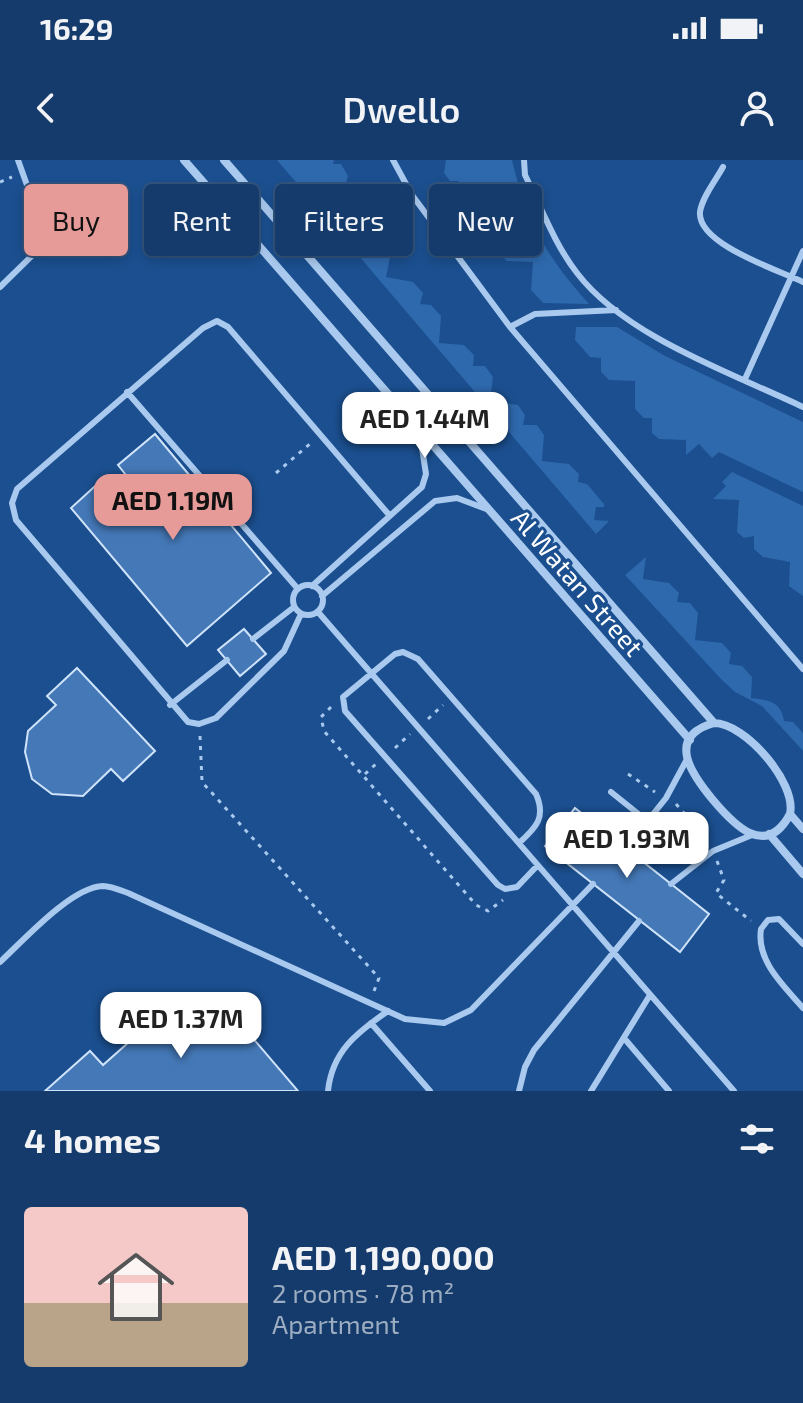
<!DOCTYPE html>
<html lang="en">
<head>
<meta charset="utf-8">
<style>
  :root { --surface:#143b6b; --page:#214673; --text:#f1f3f6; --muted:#9dadc1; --line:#33557e; --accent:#e69b98 }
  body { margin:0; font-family:"Exo 2",sans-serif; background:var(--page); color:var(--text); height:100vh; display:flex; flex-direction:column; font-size:30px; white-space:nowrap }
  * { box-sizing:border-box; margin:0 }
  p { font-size:26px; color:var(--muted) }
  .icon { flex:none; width:44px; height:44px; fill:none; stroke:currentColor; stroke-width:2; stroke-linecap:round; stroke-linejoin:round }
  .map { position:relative; height:931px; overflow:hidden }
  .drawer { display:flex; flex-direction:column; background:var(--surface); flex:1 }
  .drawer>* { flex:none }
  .banner { position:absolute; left:24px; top:24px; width:756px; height:72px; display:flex; gap:16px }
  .price { position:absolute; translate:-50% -68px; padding:0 18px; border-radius:16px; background:#fff; color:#222; font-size:26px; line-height:52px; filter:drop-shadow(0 2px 4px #0008) }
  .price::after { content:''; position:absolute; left:50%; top:48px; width:24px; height:18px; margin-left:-12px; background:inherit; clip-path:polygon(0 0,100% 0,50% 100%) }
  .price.on { background:var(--accent); color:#111 }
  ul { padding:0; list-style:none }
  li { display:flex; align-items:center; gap:24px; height:200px; padding:0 24px }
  li span { display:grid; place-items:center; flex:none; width:224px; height:160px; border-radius:8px; color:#555 }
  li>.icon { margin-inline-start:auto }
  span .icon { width:96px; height:96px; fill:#fffc; stroke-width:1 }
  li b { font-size:34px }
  h2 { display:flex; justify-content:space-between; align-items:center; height:96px; padding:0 24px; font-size:34px }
  .tag { padding:0 28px; border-radius:8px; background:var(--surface); box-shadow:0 4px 12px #0003,0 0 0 2px var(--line); font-size:28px; line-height:72px }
  .tag.on { background:var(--accent); color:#111 }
  .status { display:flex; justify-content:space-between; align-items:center; height:56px; padding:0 40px; background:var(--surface); direction:ltr }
  .status svg { height:22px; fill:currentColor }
  header { display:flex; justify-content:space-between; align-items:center; height:104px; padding:0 24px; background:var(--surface); font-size:36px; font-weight:600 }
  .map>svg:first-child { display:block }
  .green { fill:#2e69ad }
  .building { fill:#4478b7; stroke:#cfe3fa; stroke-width:2 }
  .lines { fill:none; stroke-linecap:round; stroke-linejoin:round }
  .path { stroke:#a9c9ee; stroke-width:3; stroke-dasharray:4 6; stroke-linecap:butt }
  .lane { stroke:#a9c9ee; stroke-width:6 }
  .street { stroke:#a9c9ee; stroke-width:8 }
  .labels { text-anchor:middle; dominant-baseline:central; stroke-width:6; stroke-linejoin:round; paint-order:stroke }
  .street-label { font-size:26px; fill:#fff; stroke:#1b4f8f }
</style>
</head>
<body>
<div class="status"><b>16:29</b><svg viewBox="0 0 49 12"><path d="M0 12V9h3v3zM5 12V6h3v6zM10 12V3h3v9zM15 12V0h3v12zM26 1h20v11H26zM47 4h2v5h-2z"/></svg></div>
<header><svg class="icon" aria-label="back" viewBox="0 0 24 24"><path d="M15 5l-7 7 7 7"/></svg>Dwello<svg class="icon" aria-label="person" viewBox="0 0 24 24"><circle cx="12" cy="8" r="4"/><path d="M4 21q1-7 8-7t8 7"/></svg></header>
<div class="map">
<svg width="803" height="931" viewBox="0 0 803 931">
  <rect width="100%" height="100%" fill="#1b4f8f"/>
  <!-- green -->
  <path class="green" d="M277 0H334L333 4H341L348 16 344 31 339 30 332 49 352 56 354 50 371 53 377 63 373 74 385 77 392 87 386 117 413 122 423 133 420 144 431 145 441 156 439 183 464 185 474 195 473 206H485L493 217 490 241 518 245 525 255 523 265H537L544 275 542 301 569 304 579 314 578 322 587 324 604 344V347H596L594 360 609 361 596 374Z
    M446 0H512C527 63 546 96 589 144L543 143 531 130 533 102 507 101 500 95 501 82 492 81 484 73 489 45 463 42 457 34 459 21H450L444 13Z
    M576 167H617L665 196 803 262V332L719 292 712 298 699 284 686 295V280L659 279 652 273V258H644L635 249V221L609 220 601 212V198L590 197 575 180Z
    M732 312 803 346V436L789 426 790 402 763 397 754 389V376L744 378 737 372 739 340 713 339 726 326 722 322Z
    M646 397 643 419 669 423 679 433 677 442 690 443 698 453 695 480 722 483 731 493 729 504 742 506 752 517 751 538C768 540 781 541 784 561L793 562 803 573V591L762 546 735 532 721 519 625 415Z"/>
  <!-- building -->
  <path class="building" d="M155 274 271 413 187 486 71 348 104 318 131 349 144 338 118 305Z
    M244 469 266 494 240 516 218 490Z
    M77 508 155 591 123 621 111 609 83 636 52 634 32 619 25 592 28 571 56 545 47 536Z
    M575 648 709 754 680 792 545 686Z
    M181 836 212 873 233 855 298 931H45L90 891 103 905Z"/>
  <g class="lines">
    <!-- path -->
    <path class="path" d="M0 22 12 17
      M276 313 311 283
      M331 547 321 557 324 571 476 745 488 751 503 740
      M428 559 443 545
      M200 576 202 622 379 818 374 831
      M395 588 410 574
      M365 614 377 603
      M628 614 655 632
      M676 644 708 680
      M717 701 724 720 716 733 751 761"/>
    <!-- lane -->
    <path class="lane" d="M393 0 412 35 510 167 803 509
      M524 0 525 15C541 47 555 85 577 113 626 177 732 213 803 247
      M723 7C716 20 702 37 700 52 697 84 778 110 803 122
      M0 127 47 81 18 0
      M510 167 535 154 616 150
      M745 219 803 91
      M127 232 298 429
      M293 440a15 15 0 1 1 30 0a15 15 0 1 1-30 0Z
      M312 426 422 327 426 314 419 269
      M322 436 435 341 457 338 489 350
      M318 452 734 931
      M301 454 284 491 216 558 199 564 188 562 16 360 12 343 17 329 203 168 217 161 228 167 390 356
      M253 479 294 447
      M170 545 227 500
      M611 632 697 701
      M519 683C537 667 546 657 536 634L418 499 403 492 395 494 343 537 345 551 498 725 505 729 517 727 537 706
      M626 688 666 638 686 601
      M671 724 713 691 752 675
      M803 784 779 759 768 760 761 769C756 801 784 826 803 848
      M0 802C23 781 71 727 103 726 110 726 120 730 128 733L405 859 444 863 471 850 593 724
      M371 863 430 931
      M624 878 669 931
      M328 931C332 892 356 873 388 851
      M519 931 525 907 534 890 639 761
      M591 931 650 835"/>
    <!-- street -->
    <path class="street" d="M184 0 690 580
      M224 0 714 563
      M714 563C745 563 797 623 790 654 766 699 734 665 713 640 693 616 664 577 714 563Z
      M790 654 803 669
      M769 674 803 714"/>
  </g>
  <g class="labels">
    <!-- street labels -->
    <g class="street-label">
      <text transform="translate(578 422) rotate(49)">Al Watan Street</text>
    </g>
  </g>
</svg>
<b class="price" style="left:425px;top:300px">AED 1.44M</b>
<b class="price on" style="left:173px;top:382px">AED 1.19M</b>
<b class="price" style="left:627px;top:720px">AED 1.93M</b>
<b class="price" style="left:181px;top:900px">AED 1.37M</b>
<div class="banner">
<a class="tag on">Buy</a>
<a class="tag">Rent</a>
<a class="tag">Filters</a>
<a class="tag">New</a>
</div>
</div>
<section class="drawer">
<h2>4 homes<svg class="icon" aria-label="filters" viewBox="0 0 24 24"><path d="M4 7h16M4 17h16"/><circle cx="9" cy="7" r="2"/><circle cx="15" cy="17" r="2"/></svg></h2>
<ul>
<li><span style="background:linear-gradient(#f6c9c9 60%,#b9a48a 0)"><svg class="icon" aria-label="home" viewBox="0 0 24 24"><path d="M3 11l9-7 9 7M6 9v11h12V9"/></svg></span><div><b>AED 1,190,000</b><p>2 rooms · 78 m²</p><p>Apartment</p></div></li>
</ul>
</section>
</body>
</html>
